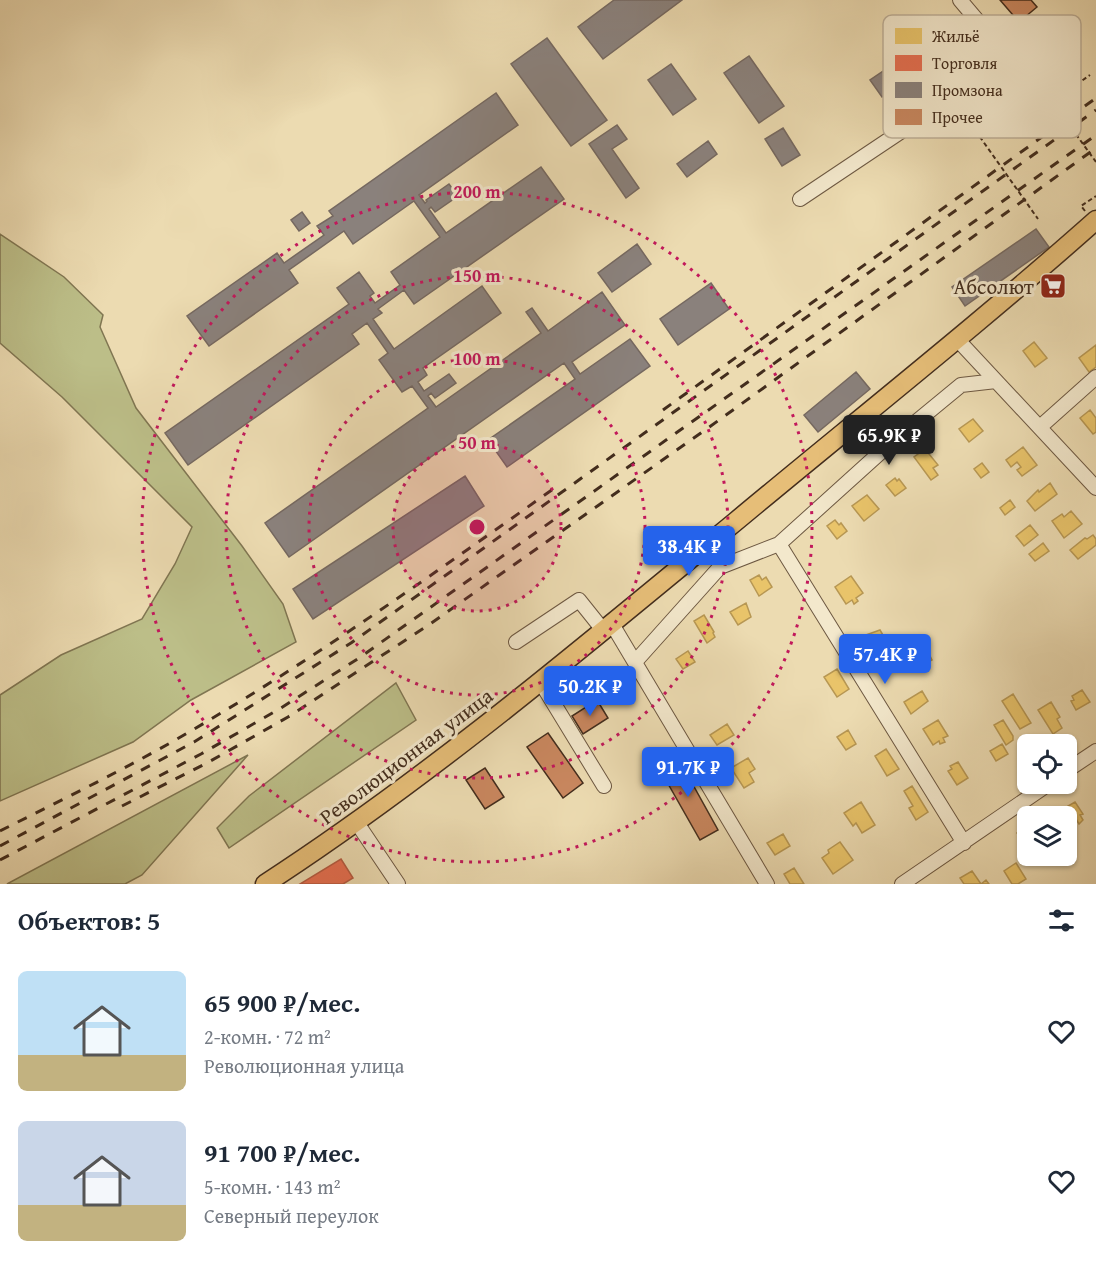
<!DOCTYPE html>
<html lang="ru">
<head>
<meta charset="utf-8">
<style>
  :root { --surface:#fff; --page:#f2f2f3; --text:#1f2937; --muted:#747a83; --accent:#2563eb }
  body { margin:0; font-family:"Gentium Book Plus",serif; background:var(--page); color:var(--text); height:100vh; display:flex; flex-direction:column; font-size:22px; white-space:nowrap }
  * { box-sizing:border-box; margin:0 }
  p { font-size:20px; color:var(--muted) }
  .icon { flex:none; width:33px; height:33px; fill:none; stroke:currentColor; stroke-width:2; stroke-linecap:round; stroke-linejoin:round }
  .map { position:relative; height:884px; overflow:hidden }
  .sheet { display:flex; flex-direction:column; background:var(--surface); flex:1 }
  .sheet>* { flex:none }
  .controls { position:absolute; left:1017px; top:734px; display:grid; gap:12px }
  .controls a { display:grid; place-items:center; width:60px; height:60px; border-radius:9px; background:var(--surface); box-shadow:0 2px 4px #0004; font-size:30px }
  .price { position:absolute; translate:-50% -51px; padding:0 14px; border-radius:6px; background:var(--accent); color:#fff; font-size:20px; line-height:39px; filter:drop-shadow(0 2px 3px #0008) }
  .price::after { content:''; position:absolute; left:50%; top:36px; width:18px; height:14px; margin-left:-9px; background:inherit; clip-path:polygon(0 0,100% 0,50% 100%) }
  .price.current { background:#222; color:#fff }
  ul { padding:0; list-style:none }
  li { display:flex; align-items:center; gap:18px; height:150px; padding:0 18px }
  li span { display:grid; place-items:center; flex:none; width:168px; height:120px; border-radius:9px; color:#555 }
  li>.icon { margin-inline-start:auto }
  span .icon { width:72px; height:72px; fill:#fffc; stroke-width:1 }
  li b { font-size:26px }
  h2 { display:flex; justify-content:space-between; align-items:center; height:72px; padding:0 18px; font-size:26px }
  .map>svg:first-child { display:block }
  .green { fill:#bcbe88; stroke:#807652; stroke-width:1.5 }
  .homes { fill:#e9c46a; stroke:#b79753; stroke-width:1.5 }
  .shops { fill:#e76f51; stroke:#b65b41; stroke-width:1.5 }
  .industry { fill:#8a817c; stroke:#756860; stroke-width:1.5 }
  .building { fill:#c9875f; stroke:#432d1d; stroke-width:1.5 }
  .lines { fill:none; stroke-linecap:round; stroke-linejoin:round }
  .minor-casing { stroke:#6d5842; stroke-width:16 }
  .major-casing { stroke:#432d1d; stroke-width:21 }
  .path { stroke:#432d1d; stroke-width:2; stroke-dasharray:4.5 3; stroke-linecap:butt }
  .minor { stroke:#f3e8cc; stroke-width:14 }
  .major { stroke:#e6be78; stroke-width:18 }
  .rail { stroke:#432d1d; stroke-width:3; stroke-dasharray:10 10; stroke-linecap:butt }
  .path-bridge { stroke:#432d1d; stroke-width:2; stroke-dasharray:4.5 3; stroke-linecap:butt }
  .ring { fill:none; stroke:#c2185b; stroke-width:3; stroke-dasharray:3 6 }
  .labels { text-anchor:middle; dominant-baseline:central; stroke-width:6; stroke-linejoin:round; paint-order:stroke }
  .poi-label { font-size:21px; fill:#432d1d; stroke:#f3e8cc; text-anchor:end }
  .street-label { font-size:21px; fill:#432d1d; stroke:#f3e8cc }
  .key { fill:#f3e8cc; stroke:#beb098; stroke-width:1.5 }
  .key-label { font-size:16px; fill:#432d1d }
  .centre { fill:#c2185b; stroke:#f3e8cc; stroke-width:3 }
  .ring-label { font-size:18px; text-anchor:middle; font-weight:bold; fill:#c2185b; stroke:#f3e8cc; stroke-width:6; stroke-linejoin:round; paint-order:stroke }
</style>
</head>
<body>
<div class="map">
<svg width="1096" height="884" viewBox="0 0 1096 884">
  <rect width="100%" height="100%" fill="#ecdbb1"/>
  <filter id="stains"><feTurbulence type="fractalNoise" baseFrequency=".00333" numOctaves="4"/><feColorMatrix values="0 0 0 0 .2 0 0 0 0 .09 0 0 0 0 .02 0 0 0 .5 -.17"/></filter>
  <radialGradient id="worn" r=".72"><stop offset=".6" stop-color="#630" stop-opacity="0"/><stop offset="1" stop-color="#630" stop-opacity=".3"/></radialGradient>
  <!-- green -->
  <path class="green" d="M0 234 64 277 103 315 100 327 136 408 242 546 283 604 296 642 191 700 133 742 0 801V695L61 655 142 619 175 564 192 527 62 397 0 343Z
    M396 683 416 720 229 848 217 828 249 796Z
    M248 755 142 875 125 884H7Z"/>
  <!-- homes -->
  <path class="homes" d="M1034 342 1047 358 1035 367 1023 351Z
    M1096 345V367L1089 372 1079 358Z
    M1090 410 1096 418V432L1093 434 1080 418Z
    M973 419 983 431 969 442 959 429Z
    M1023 447 1037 465 1022 476 1017 470 1021 467 1017 462 1011 467 1006 460Z
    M925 449 938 465 933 468 938 475 931 480 914 457Z
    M982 463 989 472 981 478 974 469Z
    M895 478 897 481 899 479 906 488 895 496 886 485Z
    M1050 483 1057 494 1035 511 1027 501 1038 490 1039 492Z
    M867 495 879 509 864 521 852 506Z
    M1010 500 1015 507 1005 515 1000 508Z
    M1071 511 1082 524 1064 538 1052 521 1062 514 1064 517Z
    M835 520 839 525 841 523 847 531 837 539 827 526Z
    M1030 525 1038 535 1024 546 1016 536Z
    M1093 535 1096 539V545L1078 559 1070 550 1085 538 1087 539Z
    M1043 543 1049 551 1035 561 1029 554Z
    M759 575 762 580 766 577 772 587 759 596 750 580Z
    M851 576 863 593 856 598 858 601 854 604 852 600 846 604 835 587Z
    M746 603 751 617 738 625 730 612Z
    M704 615 714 632 713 633 715 637 707 643 694 621Z
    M880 630 887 642 873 651 865 639 867 637 866 635Z
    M921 638 932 660 910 672 898 650Z
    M688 651 695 662 683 669 676 659Z
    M837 669 849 689 837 697 824 677Z
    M1082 690 1090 702 1076 710 1071 701 1074 700 1072 696Z
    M922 691 928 701 911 714 904 702Z
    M1013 694 1031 723 1020 729 1002 701Z
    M1051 702 1060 717 1057 719 1062 728 1053 734 1038 710Z
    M938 720 948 736 943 738 945 742 940 744 939 741 933 745 923 729Z
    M1003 720 1013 736V740L1006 745 994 725Z
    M727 724 734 735 717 745 710 735Z
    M848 730 856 744 846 750 837 737Z
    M1002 744 1008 754 996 761 990 751Z
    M886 749 899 769 887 776 875 756Z
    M748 758 755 769 749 773 754 782 744 788 731 768Z
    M958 762 968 778 957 785 948 771 952 769 950 766Z
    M912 786 928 812 916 820 909 808 913 806 904 791Z
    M861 802 875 825 862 833 856 823 853 826 844 813Z
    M1075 802 1083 814 1080 815 1083 820 1079 824 1068 806Z
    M1027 826 1028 849H1027L1017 833Z
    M783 834 790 846 775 855 767 843Z
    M840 842 853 860 833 874 822 858 829 853 828 850Z
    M1016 863 1026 879 1018 884H1012L1004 871Z
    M794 868 804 884H790L784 874Z
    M972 871 981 884 986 880 989 884H964L960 878Z"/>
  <!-- shops -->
  <path class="shops" d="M1055 275 1064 286 1051 297 1042 287Z
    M341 859 353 878 343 884H300Z"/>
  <!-- industry -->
  <path class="industry" d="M614 0H682L603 59 578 27Z
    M547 38 607 120 571 146 511 64Z
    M749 56 784 106 759 123 724 73Z
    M898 61 910 79 882 97 870 80Z
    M671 64 696 99 673 115 648 80Z
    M496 93 518 125 419 195 425 203 427 201 426 200 449 184 458 196 435 212 431 207 429 209 446 233 541 167 564 199 414 304 404 290 378 309 382 313 373 319 394 349 482 286 501 313 423 368 427 375 418 382 424 391 449 374 456 383 435 398 431 393 428 396 436 407 541 333 526 312 532 308 548 331 602 292 625 325 572 362 580 374 630 339 650 366 507 467 488 440 575 379 564 363 289 557 265 523 428 408 412 386 402 392 379 360 388 353 367 323 352 334 359 344 188 465 165 433 349 304 337 288 359 272 374 293 370 296 375 303 400 285 391 272 440 237 414 201 353 244 344 231 289 270 298 283 209 346 187 316 277 253 284 263 324 235 317 226 333 216 329 211Z
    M617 125 627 139 612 149 639 188 626 198 589 144Z
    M783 128 800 155 782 166 765 139Z
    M708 141 717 154 687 177 677 164Z
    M302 212 310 223 299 231 291 220Z
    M1036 229 1049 247 965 306 952 287Z
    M637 244 651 264 612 292 598 273Z
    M711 283 729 309 678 345 660 319Z
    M856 372 870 389 818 432 804 415Z
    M465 476 484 506 313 619 293 589Z"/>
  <!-- building -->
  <path class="building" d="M1000 0H1031L1037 7 1019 22Z
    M597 700 608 718 583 734 572 716Z
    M548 733 583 783 563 798 527 747Z
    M677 756 718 830 700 840 658 766Z
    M485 768 504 797 485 809 466 780Z"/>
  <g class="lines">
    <defs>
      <path id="minor" d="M800 199 987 74 993 39 960 0
        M956 338 1096 488
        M1040 427 1096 377
        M779 544 964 843
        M612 624 767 884
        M516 642 579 600 603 630
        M635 662 720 567 779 544 893 441 961 385 996 381
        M540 681 604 786
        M1066 771 1096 751
        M357 823 398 884
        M902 884 1050 783"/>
      <path id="major" d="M265 884C431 776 582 648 735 522 855 422 979 324 1096 220"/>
    </defs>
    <!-- minor casing -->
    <use href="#minor" class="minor-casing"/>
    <!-- major casing -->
    <use href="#major" class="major-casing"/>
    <!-- path -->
    <path class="path" d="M1005 37 1010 43
      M1052 102 1090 75
      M958 106 1038 219
      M1085 211 1081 206 1096 196"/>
    <!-- minor -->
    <use href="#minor" class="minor"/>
    <!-- major -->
    <use href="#major" class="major"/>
    <!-- rail -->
    <path class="rail" d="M663 410 1096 98
      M122 806 207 763 288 717 430 624 708 428 1096 148
      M0 831C63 799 128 768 189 732 316 658 436 572 556 487
      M0 846 194 742 351 643 1096 110
      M0 860 201 754 281 708 359 658 1096 135"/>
    <!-- path-bridge -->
    <path class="path-bridge" d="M1010 43 1096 162"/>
  </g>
  <!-- distance rings -->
  <circle cx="477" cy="527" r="84" fill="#c2185b" fill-opacity=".12"/>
  <g class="ring">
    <circle cx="477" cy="527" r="84"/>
    <circle cx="477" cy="527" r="168"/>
    <circle cx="477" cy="527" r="251"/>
    <circle cx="477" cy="527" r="335"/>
  </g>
  <!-- icons -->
  <defs>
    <symbol id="supermarket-square" viewBox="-11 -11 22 22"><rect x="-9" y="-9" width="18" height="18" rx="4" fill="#8f2418" stroke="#f3e8cc"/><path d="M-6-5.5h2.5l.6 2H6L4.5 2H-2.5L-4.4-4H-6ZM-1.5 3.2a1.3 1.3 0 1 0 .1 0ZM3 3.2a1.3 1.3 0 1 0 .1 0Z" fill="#fff"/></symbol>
  </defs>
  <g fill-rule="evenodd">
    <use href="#supermarket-square" x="1038" y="271" width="30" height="30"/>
  </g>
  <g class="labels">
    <!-- poi labels -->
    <g class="poi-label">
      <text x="1034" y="286">Абсолют</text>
    </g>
    <!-- street labels -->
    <g class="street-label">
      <text transform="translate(406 756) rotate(-37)">Революционная улица</text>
    </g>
  </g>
  <!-- legend -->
  <rect x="883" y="15" width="198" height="123" rx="9" class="key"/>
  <rect x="895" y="28" width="27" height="16" fill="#e9c46a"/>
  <rect x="895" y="55" width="27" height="16" fill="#e76f51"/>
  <rect x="895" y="82" width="27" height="16" fill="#8a817c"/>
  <rect x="895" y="109" width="27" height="16" fill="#c9875f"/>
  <g class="key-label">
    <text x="932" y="42">Жильё</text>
    <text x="932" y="69">Торговля</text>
    <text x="932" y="96">Промзона</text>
    <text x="932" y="123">Прочее</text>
  </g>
  <circle cx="477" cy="527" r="9" class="centre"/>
  <g class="ring-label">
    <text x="477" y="198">200 m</text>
    <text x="477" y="282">150 m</text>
    <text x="477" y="365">100 m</text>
    <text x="477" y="449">50 m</text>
  </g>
  <rect width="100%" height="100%" filter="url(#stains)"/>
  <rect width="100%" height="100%" fill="url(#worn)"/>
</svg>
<div class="controls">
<a><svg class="icon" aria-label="locate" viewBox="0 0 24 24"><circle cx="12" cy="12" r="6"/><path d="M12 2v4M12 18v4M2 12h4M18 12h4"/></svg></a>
<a><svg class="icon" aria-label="layers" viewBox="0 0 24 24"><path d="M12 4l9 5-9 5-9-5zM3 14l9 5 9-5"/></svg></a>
</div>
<b class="price current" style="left:889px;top:466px">65.9K ₽</b>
<b class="price" style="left:689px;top:577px">38.4K ₽</b>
<b class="price" style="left:885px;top:685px">57.4K ₽</b>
<b class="price" style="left:590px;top:717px">50.2K ₽</b>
<b class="price" style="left:688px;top:798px">91.7K ₽</b>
</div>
<section class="sheet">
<h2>Объектов: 5<svg class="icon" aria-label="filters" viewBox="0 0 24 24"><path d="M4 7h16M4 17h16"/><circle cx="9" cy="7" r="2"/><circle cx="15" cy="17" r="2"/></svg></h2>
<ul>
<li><span style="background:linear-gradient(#bfe0f5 70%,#c2b280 0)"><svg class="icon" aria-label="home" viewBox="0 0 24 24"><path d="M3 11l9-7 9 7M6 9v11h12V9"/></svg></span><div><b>65 900 ₽/мес.</b><p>2-комн. · 72 m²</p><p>Революционная улица</p></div><svg class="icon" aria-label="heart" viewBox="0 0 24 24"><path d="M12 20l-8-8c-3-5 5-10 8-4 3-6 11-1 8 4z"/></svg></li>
<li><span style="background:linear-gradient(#c9d6e8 70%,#c2b280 0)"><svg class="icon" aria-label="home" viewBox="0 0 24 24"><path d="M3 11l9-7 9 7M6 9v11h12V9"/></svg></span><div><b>91 700 ₽/мес.</b><p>5-комн. · 143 m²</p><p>Северный переулок</p></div><svg class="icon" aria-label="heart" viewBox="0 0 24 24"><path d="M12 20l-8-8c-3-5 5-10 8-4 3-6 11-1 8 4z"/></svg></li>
</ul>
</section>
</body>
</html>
